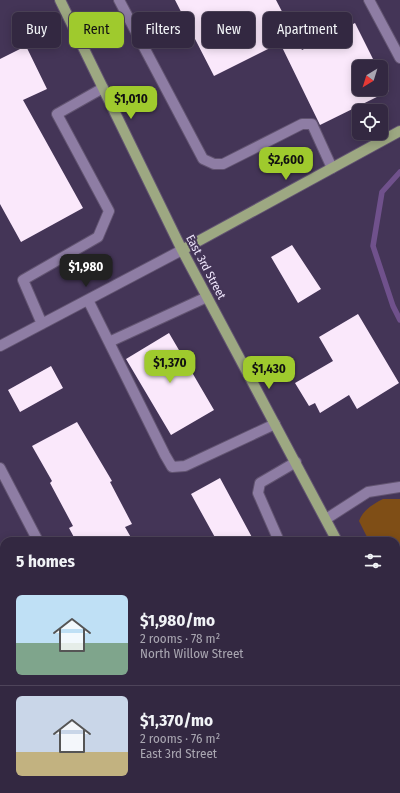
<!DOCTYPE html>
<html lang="en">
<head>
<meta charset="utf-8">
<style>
  :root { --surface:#332841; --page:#3e344c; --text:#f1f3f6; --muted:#a9a6b1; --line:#4e445a; --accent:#9fca2d }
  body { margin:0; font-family:"Fira Sans Condensed",sans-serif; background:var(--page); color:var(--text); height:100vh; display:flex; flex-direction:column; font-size:15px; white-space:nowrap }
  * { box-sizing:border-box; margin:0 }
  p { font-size:13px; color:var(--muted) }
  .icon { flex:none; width:22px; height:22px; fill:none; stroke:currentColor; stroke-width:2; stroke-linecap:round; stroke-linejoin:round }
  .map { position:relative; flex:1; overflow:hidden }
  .sheet { position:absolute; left:0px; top:537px; width:400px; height:256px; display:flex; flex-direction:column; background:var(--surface); border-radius:12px 12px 0 0; box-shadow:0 2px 10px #0003,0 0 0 1px var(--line) }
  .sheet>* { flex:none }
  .top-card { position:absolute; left:12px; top:12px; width:376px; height:36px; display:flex; gap:8px }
  .needle { width:26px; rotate:218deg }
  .fabs { position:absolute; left:352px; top:60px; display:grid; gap:8px }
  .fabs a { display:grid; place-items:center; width:36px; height:36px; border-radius:6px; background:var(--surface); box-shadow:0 2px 10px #0003,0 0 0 1px var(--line); font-size:20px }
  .price { position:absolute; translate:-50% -34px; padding:0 9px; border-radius:8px; background:var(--accent); color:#111; font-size:13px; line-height:26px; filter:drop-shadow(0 1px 2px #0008) }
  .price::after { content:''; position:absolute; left:50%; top:24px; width:12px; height:9px; margin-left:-6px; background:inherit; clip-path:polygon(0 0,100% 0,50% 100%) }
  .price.active { background:#222; color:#fff }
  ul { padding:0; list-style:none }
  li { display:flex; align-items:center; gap:12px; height:100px; padding:0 16px }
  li+li { border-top:1px solid var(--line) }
  li span { display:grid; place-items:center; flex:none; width:112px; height:80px; border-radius:6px; color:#555 }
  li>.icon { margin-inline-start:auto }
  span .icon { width:48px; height:48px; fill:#fffc; stroke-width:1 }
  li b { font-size:17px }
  h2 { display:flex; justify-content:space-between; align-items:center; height:48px; padding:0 16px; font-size:17px }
  .tag { padding:0 14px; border-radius:6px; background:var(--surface); box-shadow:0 2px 10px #0003,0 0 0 1px var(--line); font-size:14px; line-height:36px }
  .tag.active { background:var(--accent); color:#111 }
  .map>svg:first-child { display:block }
  .green { fill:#7f4e16 }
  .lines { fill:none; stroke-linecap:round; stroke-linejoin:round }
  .stream { stroke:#70518c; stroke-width:5.5 }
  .building { fill:#fae8fb }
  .minor-casing { stroke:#625471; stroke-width:12 }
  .major-casing { stroke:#625471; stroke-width:12 }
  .minor { stroke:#8e7da4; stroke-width:10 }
  .major { stroke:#9da882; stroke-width:10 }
  .labels { text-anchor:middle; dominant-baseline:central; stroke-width:4; stroke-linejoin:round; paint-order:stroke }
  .street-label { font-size:12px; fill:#eee5fb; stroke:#443557 }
</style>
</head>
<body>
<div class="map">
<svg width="400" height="793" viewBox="0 0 400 793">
  <rect width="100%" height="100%" fill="#443557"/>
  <!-- green -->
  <path class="green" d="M383 499H400V597L396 591V541H369L359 521C363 510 373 504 383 499Z
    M400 766V793H352L359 789H396V768Z"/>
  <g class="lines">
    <!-- stream -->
    <path class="stream" d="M400 172 382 192 373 246 393 306 400 320
      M396 781 400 779
      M380 793 384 789"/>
  </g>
  <!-- building -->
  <path class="building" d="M175 0H276L302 50 355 23 377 67H359V89H381V75L389 91 320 125 280 43 214 76Z
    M26 46 47 89 23 100 83 208 21 242 0 204V59Z
    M292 245 321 289 298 303 271 257Z
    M358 314 399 383 357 409 349 395 320 413 315 403 309 406 295 383 333 361 319 337Z
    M169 333 214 410 171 435 126 359Z
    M51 366 63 388 20 412 8 390Z
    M77 422 112 481 110 482 132 524 125 527 133 541H76L69 528 73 526 50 483 52 481 32 446Z
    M220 478 254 541H217L191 494Z"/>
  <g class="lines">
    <defs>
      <path id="minor" d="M119 0 203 159 214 164H223L302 124H312L332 168
        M369 0 400 58
        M88 300 165 455 172 467 185 466 275 424
        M42 324 23 280 98 237 109 211 57 114 103 88
        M109 342 207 297
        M0 346 182 250
        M0 468 38 541
        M326 519 368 492 400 487
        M279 541 258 493 260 483 296 462
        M396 639 400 637
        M0 766 4 763
        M168 789 170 793"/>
      <path id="major" d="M60 0 182 250 337 541
        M182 250 400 131
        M396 651 400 658"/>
    </defs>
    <!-- minor casing -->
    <use href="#minor" class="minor-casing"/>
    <!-- major casing -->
    <use href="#major" class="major-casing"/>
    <!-- minor -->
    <use href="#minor" class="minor"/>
    <!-- major -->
    <use href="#major" class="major"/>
  </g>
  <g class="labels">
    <!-- street labels -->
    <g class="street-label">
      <text transform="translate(206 267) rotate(62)">East 3rd Street</text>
    </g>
  </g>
</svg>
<div class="fabs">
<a><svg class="needle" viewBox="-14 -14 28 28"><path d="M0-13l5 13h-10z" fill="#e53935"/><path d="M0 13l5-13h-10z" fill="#a9a6b1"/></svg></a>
<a><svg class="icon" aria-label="locate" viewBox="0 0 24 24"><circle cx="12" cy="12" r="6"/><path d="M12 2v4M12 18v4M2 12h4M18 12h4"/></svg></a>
</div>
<b class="price" style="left:131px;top:120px">$1,010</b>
<b class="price" style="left:286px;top:181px">$2,600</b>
<b class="price active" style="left:86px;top:288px">$1,980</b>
<b class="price" style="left:170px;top:384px">$1,370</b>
<b class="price" style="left:269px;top:390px">$1,430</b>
<div class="top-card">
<a class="tag">Buy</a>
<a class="tag active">Rent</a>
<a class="tag">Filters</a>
<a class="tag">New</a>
<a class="tag">Apartment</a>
</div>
<section class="sheet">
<h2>5 homes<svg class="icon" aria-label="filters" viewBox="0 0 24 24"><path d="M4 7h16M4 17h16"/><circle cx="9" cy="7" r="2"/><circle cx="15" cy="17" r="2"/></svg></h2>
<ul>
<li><span style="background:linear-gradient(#bfe0f5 60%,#7fa58c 0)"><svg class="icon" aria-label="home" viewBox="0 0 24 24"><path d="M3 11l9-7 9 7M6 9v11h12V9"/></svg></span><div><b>$1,980/mo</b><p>2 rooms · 78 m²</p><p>North Willow Street</p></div></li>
<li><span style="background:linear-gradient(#c9d6e8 70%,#c2b280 0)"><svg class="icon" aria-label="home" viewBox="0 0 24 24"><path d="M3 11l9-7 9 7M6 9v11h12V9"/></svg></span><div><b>$1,370/mo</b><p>2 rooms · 76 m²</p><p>East 3rd Street</p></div></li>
</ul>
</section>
</div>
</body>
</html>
